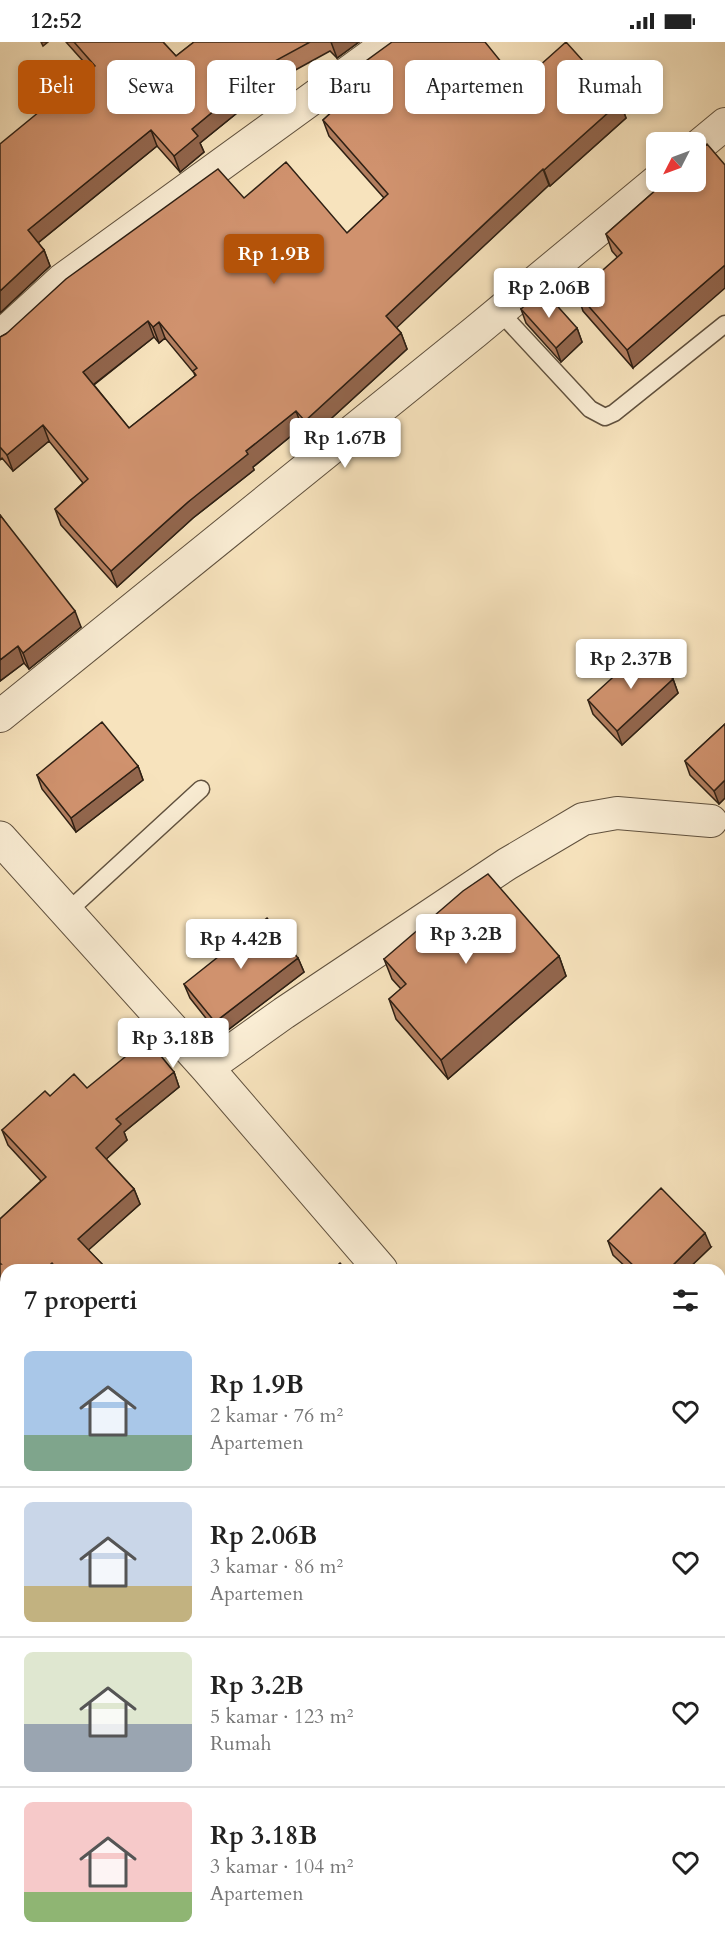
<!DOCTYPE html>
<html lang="id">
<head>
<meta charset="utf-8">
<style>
  :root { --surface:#fff; --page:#f2f2f2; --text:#222; --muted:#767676; --line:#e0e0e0; --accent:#b45309 }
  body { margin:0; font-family:Cardo,serif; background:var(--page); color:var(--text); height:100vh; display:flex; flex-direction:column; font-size:22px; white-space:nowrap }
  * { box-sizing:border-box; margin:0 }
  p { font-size:20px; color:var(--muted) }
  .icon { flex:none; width:33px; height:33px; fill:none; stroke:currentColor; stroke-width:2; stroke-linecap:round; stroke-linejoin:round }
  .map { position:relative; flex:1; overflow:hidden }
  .drawer { position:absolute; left:0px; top:1222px; width:726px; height:686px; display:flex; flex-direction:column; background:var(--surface); border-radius:18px 18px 0 0; box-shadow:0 3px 9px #0003 }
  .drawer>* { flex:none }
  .banner { position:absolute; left:18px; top:18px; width:690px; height:54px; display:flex; gap:12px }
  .needle { width:39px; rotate:228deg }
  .fabs { position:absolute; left:646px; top:90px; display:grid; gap:12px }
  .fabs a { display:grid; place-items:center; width:60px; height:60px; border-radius:9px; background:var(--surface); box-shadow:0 3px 9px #0003; font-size:30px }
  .price { position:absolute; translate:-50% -51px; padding:0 14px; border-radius:6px; background:#fff; color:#222; font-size:20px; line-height:39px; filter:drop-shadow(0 2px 3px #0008) }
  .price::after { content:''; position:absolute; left:50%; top:36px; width:18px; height:14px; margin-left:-9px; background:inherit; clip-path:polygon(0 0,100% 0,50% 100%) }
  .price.current { background:var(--accent); color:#fff }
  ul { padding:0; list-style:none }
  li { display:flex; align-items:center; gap:18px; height:150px; padding:0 24px }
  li+li { border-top:2px solid var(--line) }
  li span { display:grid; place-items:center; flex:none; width:168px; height:120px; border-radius:9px; color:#555 }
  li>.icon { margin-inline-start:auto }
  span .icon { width:72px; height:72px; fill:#fffc; stroke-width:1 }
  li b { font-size:26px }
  h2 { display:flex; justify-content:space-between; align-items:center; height:72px; padding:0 24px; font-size:26px }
  .pill { padding:0 21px; border-radius:9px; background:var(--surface); box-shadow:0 3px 9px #0003; font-size:21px; line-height:54px }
  .pill.current { background:var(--accent); color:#fff }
  .status { display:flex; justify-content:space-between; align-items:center; height:42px; padding:0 30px; background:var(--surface); direction:ltr }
  .status svg { height:16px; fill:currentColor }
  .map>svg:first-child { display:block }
  .water { fill:#9ebdb6; stroke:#717e75; stroke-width:1.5 }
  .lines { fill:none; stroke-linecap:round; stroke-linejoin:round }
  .service-casing { stroke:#60513e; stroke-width:19 }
  .minor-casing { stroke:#60513e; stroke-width:34 }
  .tertiary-casing { stroke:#60513e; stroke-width:35 }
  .service { stroke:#faedd4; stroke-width:16 }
  .minor { stroke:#faedd4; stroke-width:32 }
  .tertiary { stroke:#faedd4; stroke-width:33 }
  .wall { fill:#b37e5f; stroke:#2e2014; stroke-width:1.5; fill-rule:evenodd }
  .shaded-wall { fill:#92664d; stroke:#2e2014; stroke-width:1.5 }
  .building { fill:#d0926e; stroke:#2e2014; stroke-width:1.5; fill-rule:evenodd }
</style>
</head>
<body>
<div class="status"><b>12:52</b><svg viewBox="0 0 49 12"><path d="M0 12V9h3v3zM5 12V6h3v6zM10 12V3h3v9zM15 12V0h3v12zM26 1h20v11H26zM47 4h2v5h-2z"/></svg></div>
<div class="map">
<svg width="725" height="1907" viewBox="0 0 725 1907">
  <rect width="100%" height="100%" fill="#f7e3bd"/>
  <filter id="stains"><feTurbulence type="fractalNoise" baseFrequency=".00333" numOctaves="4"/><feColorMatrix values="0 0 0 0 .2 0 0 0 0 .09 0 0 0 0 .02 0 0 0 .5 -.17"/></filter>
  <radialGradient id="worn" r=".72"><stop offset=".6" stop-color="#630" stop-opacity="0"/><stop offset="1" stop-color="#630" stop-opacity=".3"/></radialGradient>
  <!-- water -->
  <path class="water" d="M720 1884 725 1889V1907H627L622 1902H720Z"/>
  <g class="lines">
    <defs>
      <path id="service" d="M500 270 590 367 605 375 614 371 725 282
        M66 871 201 747"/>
      <path id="minor" d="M696 106 725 82
        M0 295 62 238 390 0
        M0 674 475 290 657 139
        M207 1026 284 971 507 822 583 777 617 771 711 779
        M0 1466 6 1474"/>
      <path id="tertiary" d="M0 796 207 1026 381 1228
        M720 1628 725 1633"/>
    </defs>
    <!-- service casing -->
    <use href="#service" class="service-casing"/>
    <!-- minor casing -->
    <use href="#minor" class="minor-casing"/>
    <!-- tertiary casing -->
    <use href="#tertiary" class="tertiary-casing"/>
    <!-- service -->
    <use href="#service" class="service"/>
    <!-- minor -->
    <use href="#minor" class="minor"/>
    <!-- tertiary -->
    <use href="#tertiary" class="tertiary"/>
  </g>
  <!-- wall -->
  <path class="wall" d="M66 0H163L176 14 194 0H359L337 16 330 9 279 37 200 101 204 110 180 130 157 104 38 201 44 208 50 224 0 271 91 28Z
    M355 27 519 42 620 60 626 76 550 144 549 143 396 285 401 291 407 307 311 395 302 385 253 425 254 428 193 476 117 545 61 483 55 467 83 441 49 399 13 429 2 416 0 418V295L244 156 347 191 384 156 329 94 323 78 361 44ZM154 295 159 301 165 296 194 331 195 334 129 386 94 343Z
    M665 140 633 326 583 269 577 251 618 216 612 209 606 192Z
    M521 267 577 286 582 300 561 320 526 281Z
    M0 473 81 585 29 627 24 621 0 639Z
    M673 637 678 651 622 703 593 672 588 658Z
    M725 682V756L719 762 690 733 685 719Z
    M138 724 143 738 76 790 42 747 37 733Z
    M559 914 566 934 448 1037 396 977 389 957 401 947 392 937 384 917Z
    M298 916 304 930 220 994 190 956 184 942Z
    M174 1030 179 1045 124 1090 127 1098 106 1117 134 1147 140 1162 88 1208 106 1226V1228H6V1275L0 1281V1177L41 1139 8 1103 2 1088 50 1054 87 1046Z
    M608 1199 711 1205 687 1228H629L613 1213Z
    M6 1344V1449L0 1448V1348Z
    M6 1613V1665L0 1657V1618Z"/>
  <!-- shaded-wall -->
  <path class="shaded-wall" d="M41 0H48L43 4Z
    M331 0H359L337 16Z
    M273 20 279 37 200 101 204 110 180 130 174 114 192 87Z
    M620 60 626 76 550 144 544 128Z
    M151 88 157 104 34 204 28 188Z
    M543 127 549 143 392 290 386 274Z
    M44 208 50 224 0 271V249Z
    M725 223V246L633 326 627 308Z
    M148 279 154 295 89 346 83 330Z
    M159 280 165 296 159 301 153 285Z
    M577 286 582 300 561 320 556 306Z
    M401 291 407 307 311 395 305 379Z
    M296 369 302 385 253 425 254 428 193 476 117 545 111 529 188 460 246 409Z
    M43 383 49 399 13 429 7 413Z
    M75 569 81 585 29 627 23 611Z
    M18 604 24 621 0 639V618Z
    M673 637 678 651 622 703 617 689Z
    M138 724 143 738 76 790 71 776Z
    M725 738V756L719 762 714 749Z
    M559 914 566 934 448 1037 441 1018Z
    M298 916 304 930 220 994 215 980Z
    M174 1030 179 1045 124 1090 127 1098 102 1121 96 1106 116 1077Z
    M134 1147 140 1162 84 1212 78 1197Z
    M705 1191 711 1205 687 1228H668Z
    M52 1221 54 1228H44Z
    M6 1255V1275L0 1281V1260Z
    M6 1526V1545L0 1550V1531Z"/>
  <!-- building -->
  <path class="building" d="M74 0H163L176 14 194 0H310L273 20 192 87 198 94 174 114 151 88 28 188 44 208 0 249V102L95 24Z
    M392 0H485L519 42 566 0 620 60 544 128 543 127 386 274 401 291 305 379 296 369 246 409 248 412 188 460 111 529 55 467 88 437 43 383 7 413 0 405V295L6 292 66 237 218 127 244 156 286 120 347 191 388 152 323 78 365 39 355 27ZM148 279 153 285 159 280 197 326 193 329 196 333 129 386 83 330Z
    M707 102 725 123V223L627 308 577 251 622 211 606 192 665 140H696V112Z
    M543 248 577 286 556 306 521 267Z
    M0 473 75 569 23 611 18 604 0 618Z
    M645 606 673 637 617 689 588 658Z
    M102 680 138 724 71 776 37 733Z
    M725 682V738L714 749 685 719Z
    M488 832 559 914 441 1018 389 957 406 942 384 917 463 849Z
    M267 876 298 916 215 980 184 942Z
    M147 997 174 1030 116 1077 121 1082 96 1106 134 1147 78 1197 106 1226 103 1228H58L52 1221 44 1228H6V1255L0 1260V1222H1L0 1221V1177L46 1135 2 1088 45 1049 50 1054 74 1032 87 1046Z
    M661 1146 705 1191 668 1228H638L608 1199Z
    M340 1221 346 1228H332Z
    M6 1344V1439L2 1435H0V1348Z
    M6 1476V1526L0 1531V1477H2Z
    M6 1613V1654L0 1647V1618Z"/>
  <rect width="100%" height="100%" filter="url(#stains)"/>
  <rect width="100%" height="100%" fill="url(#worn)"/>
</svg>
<div class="fabs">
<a><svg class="needle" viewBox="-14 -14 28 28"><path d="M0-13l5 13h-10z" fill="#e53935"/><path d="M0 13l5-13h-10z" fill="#767676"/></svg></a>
</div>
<b class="price current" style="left:274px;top:243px">Rp 1.9B</b>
<b class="price" style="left:549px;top:277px">Rp 2.06B</b>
<b class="price" style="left:345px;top:427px">Rp 1.67B</b>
<b class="price" style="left:631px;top:648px">Rp 2.37B</b>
<b class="price" style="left:466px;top:923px">Rp 3.2B</b>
<b class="price" style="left:241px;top:928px">Rp 4.42B</b>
<b class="price" style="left:173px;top:1027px">Rp 3.18B</b>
<div class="banner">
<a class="pill current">Beli</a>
<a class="pill">Sewa</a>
<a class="pill">Filter</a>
<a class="pill">Baru</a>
<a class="pill">Apartemen</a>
<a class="pill">Rumah</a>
</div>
<section class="drawer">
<h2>7 properti<svg class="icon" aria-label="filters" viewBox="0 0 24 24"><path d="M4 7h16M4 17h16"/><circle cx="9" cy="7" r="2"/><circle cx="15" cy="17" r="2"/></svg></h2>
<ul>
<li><span style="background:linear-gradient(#a9c7e8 70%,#7fa58c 0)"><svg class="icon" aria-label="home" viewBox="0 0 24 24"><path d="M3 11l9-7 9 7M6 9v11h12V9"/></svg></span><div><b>Rp 1.9B</b><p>2 kamar · 76 m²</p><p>Apartemen</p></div><svg class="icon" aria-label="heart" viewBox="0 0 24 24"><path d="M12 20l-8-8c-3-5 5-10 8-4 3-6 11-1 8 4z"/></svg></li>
<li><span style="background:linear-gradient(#c9d6e8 70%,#c2b280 0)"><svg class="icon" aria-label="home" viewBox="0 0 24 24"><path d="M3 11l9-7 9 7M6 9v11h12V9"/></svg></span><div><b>Rp 2.06B</b><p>3 kamar · 86 m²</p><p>Apartemen</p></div><svg class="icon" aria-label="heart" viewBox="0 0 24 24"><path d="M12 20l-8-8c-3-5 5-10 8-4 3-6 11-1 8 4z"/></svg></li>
<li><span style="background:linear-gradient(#dfe7d0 60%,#9aa5b1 0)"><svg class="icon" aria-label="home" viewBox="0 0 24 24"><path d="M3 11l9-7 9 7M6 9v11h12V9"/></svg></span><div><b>Rp 3.2B</b><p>5 kamar · 123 m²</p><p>Rumah</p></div><svg class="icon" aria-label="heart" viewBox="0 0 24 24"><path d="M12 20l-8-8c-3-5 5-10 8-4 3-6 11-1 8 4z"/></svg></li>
<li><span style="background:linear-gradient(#f6c9c9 75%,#8fb573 0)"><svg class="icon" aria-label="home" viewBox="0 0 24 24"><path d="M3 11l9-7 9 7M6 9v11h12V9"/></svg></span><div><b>Rp 3.18B</b><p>3 kamar · 104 m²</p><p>Apartemen</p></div><svg class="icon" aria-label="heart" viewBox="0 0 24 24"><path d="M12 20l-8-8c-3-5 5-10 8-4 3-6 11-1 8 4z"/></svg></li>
</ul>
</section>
</div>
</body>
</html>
